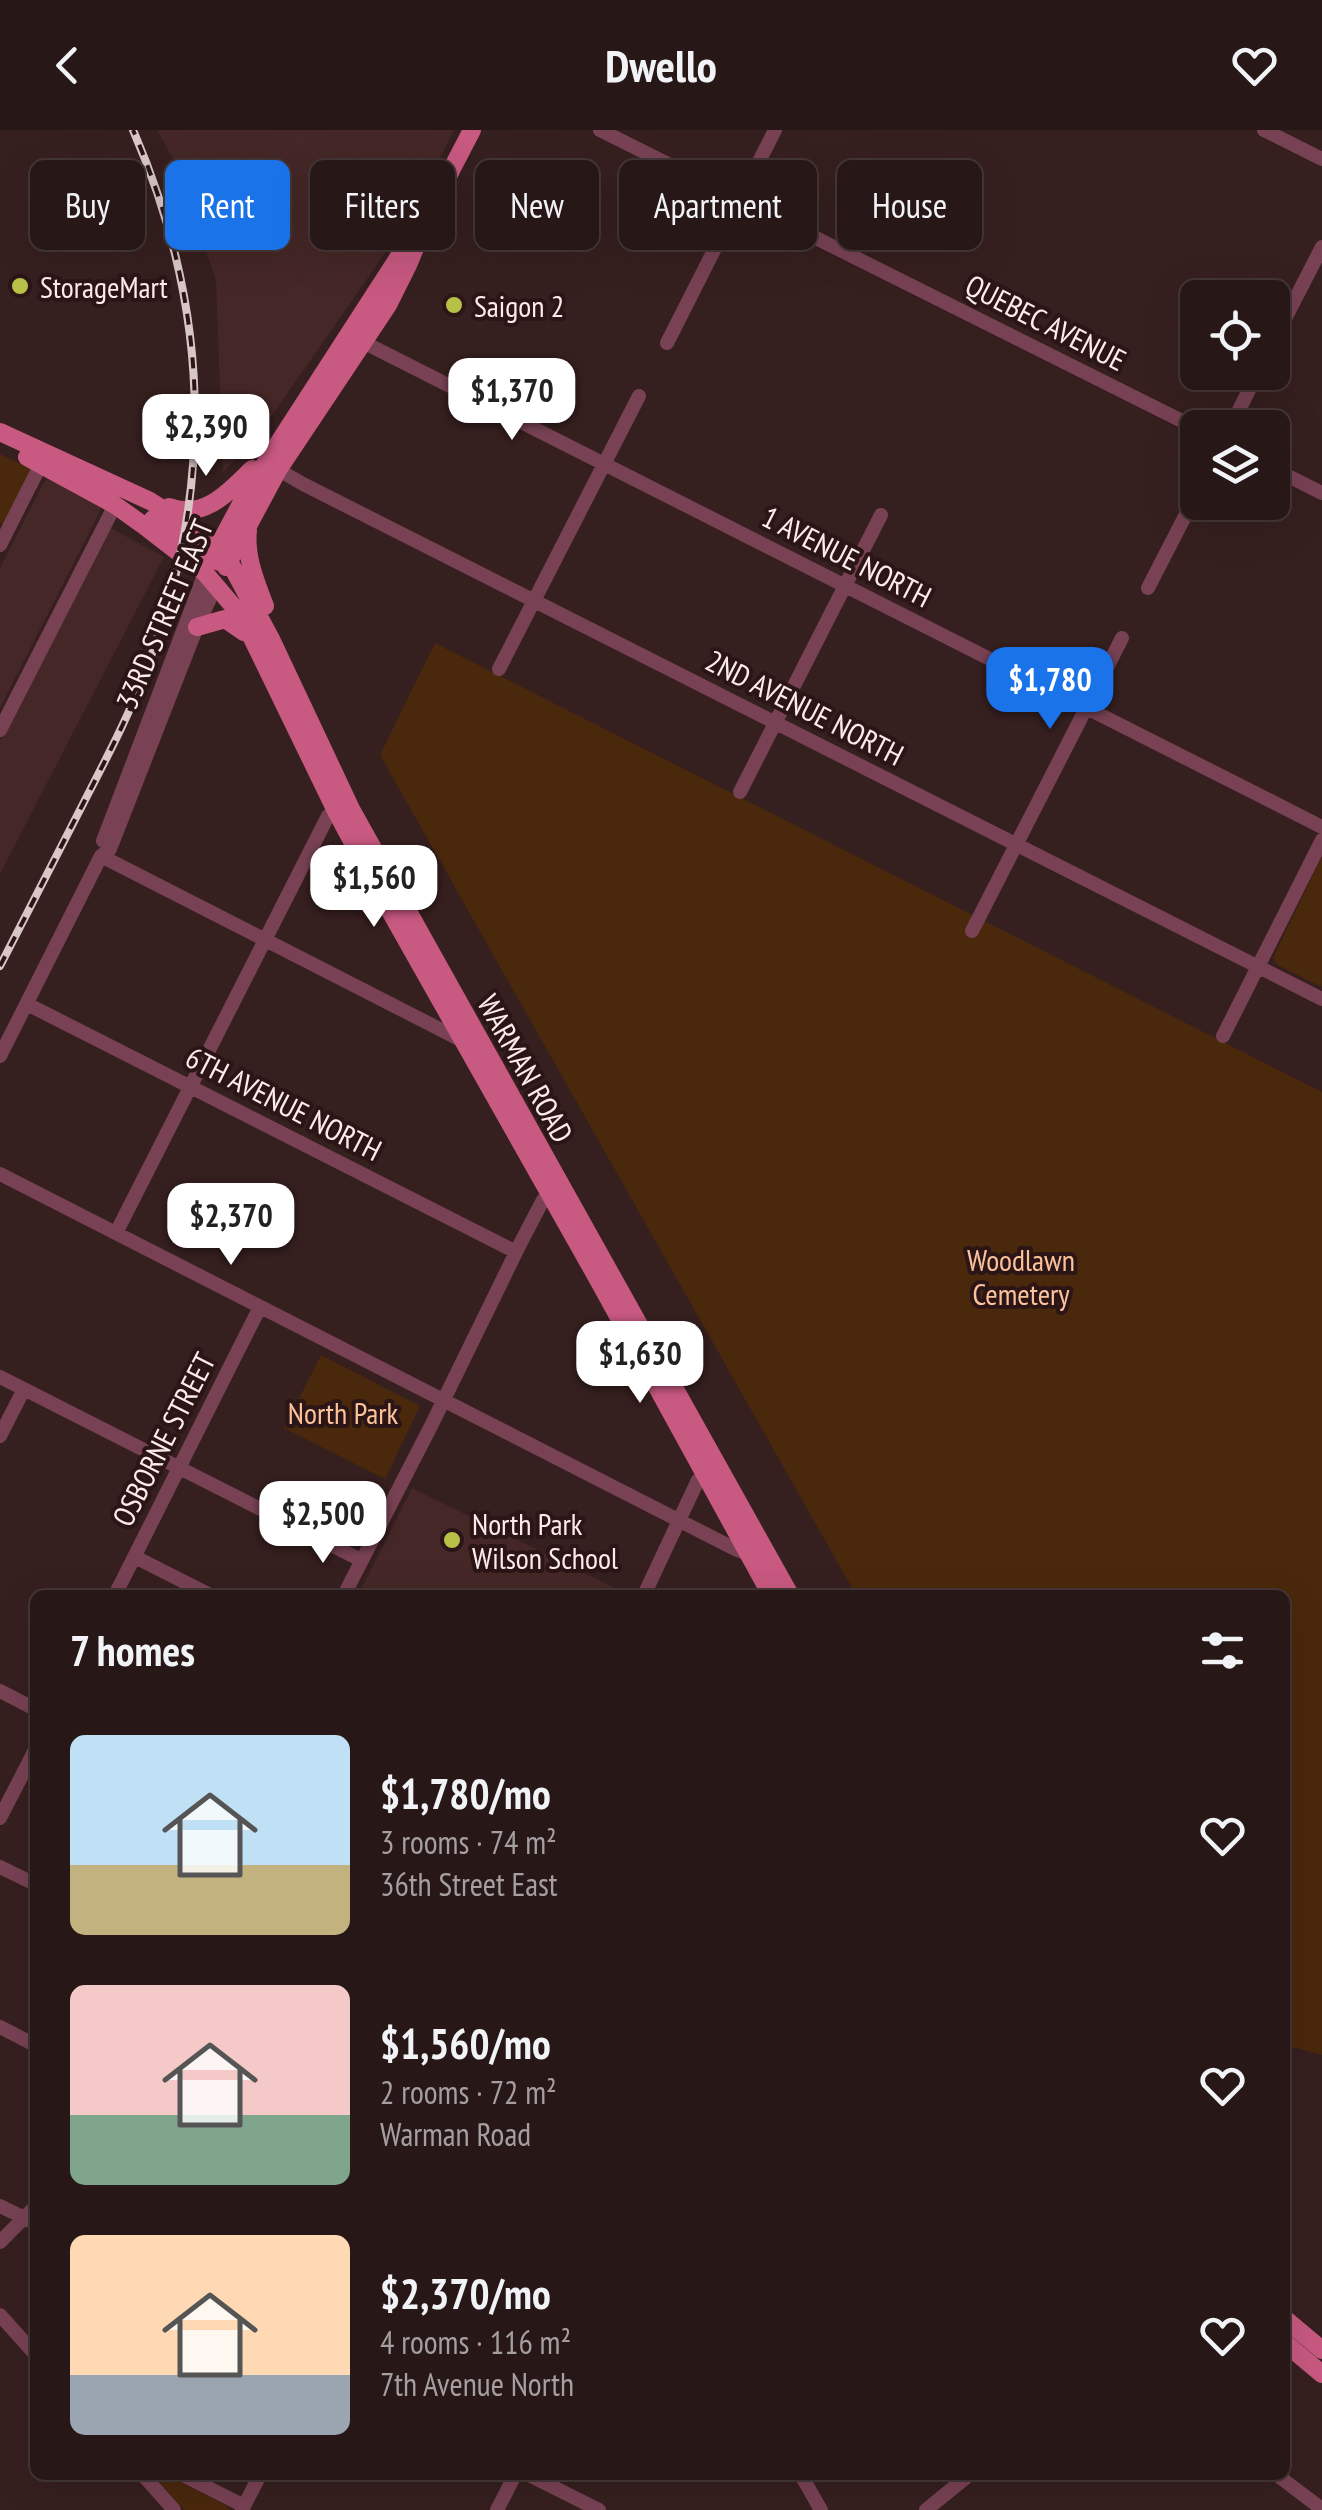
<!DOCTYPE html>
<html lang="en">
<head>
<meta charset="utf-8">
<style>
  :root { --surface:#281717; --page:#302020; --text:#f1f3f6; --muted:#a59fa1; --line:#443636; --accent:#1a73e8 }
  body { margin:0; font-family:"PT Sans Narrow",sans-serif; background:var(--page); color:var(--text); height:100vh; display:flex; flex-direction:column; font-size:38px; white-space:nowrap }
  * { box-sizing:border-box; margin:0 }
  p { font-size:32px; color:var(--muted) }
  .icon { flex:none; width:55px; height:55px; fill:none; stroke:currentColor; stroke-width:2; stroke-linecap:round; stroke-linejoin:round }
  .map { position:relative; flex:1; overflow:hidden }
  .details { position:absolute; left:30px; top:1460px; width:1260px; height:890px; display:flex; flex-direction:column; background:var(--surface); border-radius:15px; box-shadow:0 10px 40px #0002,0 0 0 2px var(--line) }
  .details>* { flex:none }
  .hud { position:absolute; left:30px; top:30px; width:1262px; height:90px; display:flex; gap:20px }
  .controls { position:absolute; left:1180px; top:150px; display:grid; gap:20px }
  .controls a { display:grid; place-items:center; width:110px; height:110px; border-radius:15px; background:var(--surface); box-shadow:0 10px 40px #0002,0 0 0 2px var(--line); font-size:50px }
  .price { position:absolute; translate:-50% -85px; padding:0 22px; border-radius:20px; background:#fff; color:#222; font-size:32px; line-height:65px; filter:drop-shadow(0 2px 5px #0008) }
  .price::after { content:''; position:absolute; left:50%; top:60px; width:30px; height:22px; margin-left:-15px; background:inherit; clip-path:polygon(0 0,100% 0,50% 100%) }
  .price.selected { background:var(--accent); color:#fff }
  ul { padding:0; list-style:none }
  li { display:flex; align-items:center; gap:30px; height:250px; padding:0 40px }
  li span { display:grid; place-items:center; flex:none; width:280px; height:200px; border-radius:15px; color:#555 }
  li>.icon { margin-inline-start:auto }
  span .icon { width:120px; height:120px; fill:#fffc; stroke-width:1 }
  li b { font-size:42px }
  h2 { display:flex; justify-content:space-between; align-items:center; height:120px; padding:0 40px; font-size:42px }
  .tag { padding:0 35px; border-radius:15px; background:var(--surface); box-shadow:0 10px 40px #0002,0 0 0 2px var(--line); font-size:35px; line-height:90px }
  .tag.selected { background:var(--accent); color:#fff }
  header { display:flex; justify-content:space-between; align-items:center; height:130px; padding:0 40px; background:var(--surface); font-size:45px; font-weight:600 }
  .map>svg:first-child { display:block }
  .built { fill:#452727 }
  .green { fill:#4a280c }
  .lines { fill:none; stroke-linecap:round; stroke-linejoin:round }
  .minor { stroke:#784254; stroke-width:14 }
  .major { stroke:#c85981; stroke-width:18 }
  .rail-casing { stroke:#d9c7c7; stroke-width:8 }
  .rail { stroke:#2c1516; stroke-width:4; stroke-dasharray:11; stroke-linecap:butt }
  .poi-dot { fill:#b7c147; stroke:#2c1516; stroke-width:4 }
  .labels { text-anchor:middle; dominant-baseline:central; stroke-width:8; stroke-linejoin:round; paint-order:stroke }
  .poi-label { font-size:30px; fill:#fdecec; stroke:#2c1516; text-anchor:start }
  .street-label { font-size:30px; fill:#fdecec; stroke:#2c1516 }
  .park-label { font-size:30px; fill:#fcc39a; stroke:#2c1516 }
</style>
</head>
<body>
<header><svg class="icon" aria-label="back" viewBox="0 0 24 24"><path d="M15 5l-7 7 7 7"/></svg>Dwello<svg class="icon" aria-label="heart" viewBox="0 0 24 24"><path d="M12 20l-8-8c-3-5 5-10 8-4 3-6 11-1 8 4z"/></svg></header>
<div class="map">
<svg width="1322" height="2380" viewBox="0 0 1322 2380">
  <rect width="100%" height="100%" fill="#361f1f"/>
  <!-- built -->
  <path class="built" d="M157 0H454L420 68 376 136 252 314 223 342 216 150 175 32Z
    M49 349 99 374 101 379 0 578V438L44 352Z
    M107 396 164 427 0 744V610Z
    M412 1358 625 1463 624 1465H358Z"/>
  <!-- green -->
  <path class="green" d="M0 324 34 341 6 396 0 393Z
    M435 513 1322 962V1925L1285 1915V1465H856L380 625Z
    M1322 726V857L1278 835 1273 828Z
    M321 1225 420 1276 385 1349 284 1298Z
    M153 2345H167L227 2376 230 2380H184Z"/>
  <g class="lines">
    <!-- minor -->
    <path class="minor" d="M600 0 1198 299
      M1264 0 1322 29
      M357 209 1322 697
      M667 213 775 0
      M1272 214 1322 117
      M1230 298 1258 242
      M270 335 303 354 1322 869
      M1272 338 1322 363
      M0 415 41 334
      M1148 458 1198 361
      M499 539 639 266
      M0 600 115 375
      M740 662 881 385
      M103 711 205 443
      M101 726 461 910
      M972 801 1122 508
      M27 874 516 1122
      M1223 906 1322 710
      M0 926 101 726 110 719 197 497 216 455
      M0 1044 735 1419 748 1424 753 1423
      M116 1103 328 686 337 683
      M0 1247 361 1430
      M0 1306 24 1259
      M135 1427 210 1465
      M115 1465 260 1177
      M344 1465 431 1296 520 1114 543 1070 557 1059
      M644 1465 698 1350 706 1347
      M0 1561 35 1579
      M0 1688 35 1620
      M0 1737 35 1754
      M0 1897 35 1915
      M0 2076 35 2093
      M0 2112 35 2077
      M0 2185 35 2224
      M143 2345 174 2380
      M183 2345 244 2376
      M529 2345 599 2380
      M801 2345 821 2380
      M1277 2345 1322 2379
      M242 2380 260 2345
      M497 2380 515 2345
      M926 2380 969 2345"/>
    <!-- major -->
    <path class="major" d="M0 302 150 371 199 402 229 431 271 509 352 681 790 1465
      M27 327 115 375 143 395 205 443 233 476 252 508 337 683 381 765 600 1153 771 1465
      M169 377C204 390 229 362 252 339
      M153 389 219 432
      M248 400C245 427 256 452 265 476
      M212 428 250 357 409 111
      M226 437 278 340 388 175 408 135 434 73 472 0
      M197 497 225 489 244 502
      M1285 2189 1322 2220
      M1285 2213 1322 2244"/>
    <defs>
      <path id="rail" d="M0 836C28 782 55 728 83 674 106 629 130 584 147 537 216 356 210 178 133 0"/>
    </defs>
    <!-- rail casing -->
    <use href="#rail" class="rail-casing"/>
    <!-- rail -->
    <use href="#rail" class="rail"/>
  </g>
  <!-- markers -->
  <g class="poi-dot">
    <circle cx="20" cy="156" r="10"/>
    <circle cx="454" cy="175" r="10"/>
    <circle cx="452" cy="1410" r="10"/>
  </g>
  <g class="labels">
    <!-- poi labels -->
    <g class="poi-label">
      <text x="40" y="156">StorageMart</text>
      <text x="474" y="175">Saigon 2</text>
      <text x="472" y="1393">North Park<tspan x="472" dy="34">Wilson School</tspan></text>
    </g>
    <!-- street labels -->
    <g class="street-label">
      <text transform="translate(1046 192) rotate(27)">QUEBEC AVENUE</text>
      <text transform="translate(847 426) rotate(27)">1 AVENUE NORTH</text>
      <text transform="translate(164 484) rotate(-67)">33RD STREET EAST</text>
      <text transform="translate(805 577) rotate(27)">2ND AVENUE NORTH</text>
      <text transform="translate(526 938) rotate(61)">WARMAN ROAD</text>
      <text transform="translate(284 973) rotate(27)">6TH AVENUE NORTH</text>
      <text transform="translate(163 1309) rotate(-63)">OSBORNE STREET</text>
    </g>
    <!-- park labels -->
    <g class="park-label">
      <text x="1021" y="1129">Woodlawn<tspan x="1021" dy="34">Cemetery</tspan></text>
      <text x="343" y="1282">North Park</text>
    </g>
  </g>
</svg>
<div class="controls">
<a><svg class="icon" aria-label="locate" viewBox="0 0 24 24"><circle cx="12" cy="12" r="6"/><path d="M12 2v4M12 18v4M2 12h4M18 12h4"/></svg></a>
<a><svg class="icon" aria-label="layers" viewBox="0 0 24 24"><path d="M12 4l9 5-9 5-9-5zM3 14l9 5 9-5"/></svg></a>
</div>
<b class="price" style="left:512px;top:313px">$1,370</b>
<b class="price" style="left:206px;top:349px">$2,390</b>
<b class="price selected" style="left:1050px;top:602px">$1,780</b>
<b class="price" style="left:374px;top:800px">$1,560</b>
<b class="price" style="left:231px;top:1138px">$2,370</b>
<b class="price" style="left:640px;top:1276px">$1,630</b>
<b class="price" style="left:323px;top:1436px">$2,500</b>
<div class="hud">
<a class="tag">Buy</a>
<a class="tag selected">Rent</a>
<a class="tag">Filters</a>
<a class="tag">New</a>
<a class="tag">Apartment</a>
<a class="tag">House</a>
</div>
<section class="details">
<h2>7 homes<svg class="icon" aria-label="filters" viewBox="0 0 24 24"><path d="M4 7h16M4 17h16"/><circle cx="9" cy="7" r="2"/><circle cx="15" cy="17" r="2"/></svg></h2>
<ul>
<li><span style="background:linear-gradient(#bfe0f5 65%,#c2b280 0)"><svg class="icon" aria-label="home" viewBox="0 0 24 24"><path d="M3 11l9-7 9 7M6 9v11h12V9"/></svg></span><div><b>$1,780/mo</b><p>3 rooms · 74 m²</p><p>36th Street East</p></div><svg class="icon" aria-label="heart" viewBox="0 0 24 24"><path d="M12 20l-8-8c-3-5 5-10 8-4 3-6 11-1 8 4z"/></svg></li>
<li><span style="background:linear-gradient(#f6c9c9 65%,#7fa58c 0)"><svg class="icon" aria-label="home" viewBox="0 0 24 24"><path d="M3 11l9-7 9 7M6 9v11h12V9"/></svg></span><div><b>$1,560/mo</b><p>2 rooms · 72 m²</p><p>Warman Road</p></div><svg class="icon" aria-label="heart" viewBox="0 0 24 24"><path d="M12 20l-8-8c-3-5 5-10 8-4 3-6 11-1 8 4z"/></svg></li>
<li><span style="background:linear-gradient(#ffd9b3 70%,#9aa5b1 0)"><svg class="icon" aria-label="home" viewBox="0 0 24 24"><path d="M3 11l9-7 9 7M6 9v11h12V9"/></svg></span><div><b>$2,370/mo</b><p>4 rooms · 116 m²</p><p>7th Avenue North</p></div><svg class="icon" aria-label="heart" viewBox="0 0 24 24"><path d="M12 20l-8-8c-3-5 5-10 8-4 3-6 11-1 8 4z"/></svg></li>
</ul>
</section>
</div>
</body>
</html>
